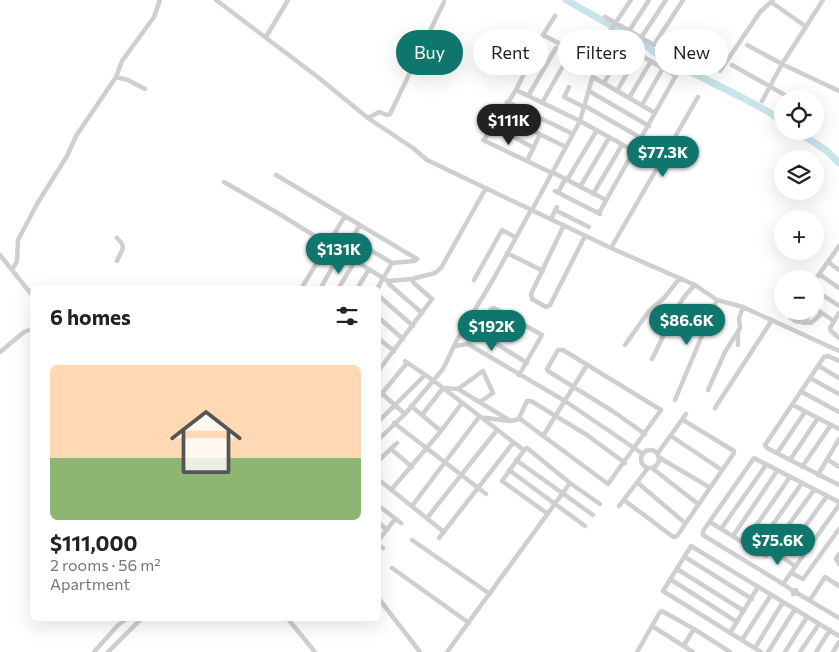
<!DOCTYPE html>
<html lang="en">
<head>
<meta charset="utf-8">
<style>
  :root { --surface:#fff; --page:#f6f6f6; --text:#222; --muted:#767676; --accent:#0f766e }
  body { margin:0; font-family:Commissioner,sans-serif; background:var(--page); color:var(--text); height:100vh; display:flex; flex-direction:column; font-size:19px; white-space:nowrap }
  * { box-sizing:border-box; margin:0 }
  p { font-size:16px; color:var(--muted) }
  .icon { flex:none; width:28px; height:28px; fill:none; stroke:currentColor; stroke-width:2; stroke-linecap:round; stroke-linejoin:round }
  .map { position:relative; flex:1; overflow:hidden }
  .drawer { position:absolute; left:30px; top:286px; width:351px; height:335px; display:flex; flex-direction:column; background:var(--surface); border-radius:8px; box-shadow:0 5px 20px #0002 }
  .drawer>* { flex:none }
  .banner { position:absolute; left:396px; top:30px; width:368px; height:45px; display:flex; gap:10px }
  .fabs { position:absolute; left:774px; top:90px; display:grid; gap:10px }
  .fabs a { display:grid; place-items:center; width:50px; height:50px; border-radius:50%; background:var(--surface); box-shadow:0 5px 20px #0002; font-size:25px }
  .price { position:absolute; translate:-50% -42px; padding:0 11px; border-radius:18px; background:var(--accent); color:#fff; font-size:16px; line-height:32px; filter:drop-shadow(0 1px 2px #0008) }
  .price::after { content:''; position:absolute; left:50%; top:30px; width:15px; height:11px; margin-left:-8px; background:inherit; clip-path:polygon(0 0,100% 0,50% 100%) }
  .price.current { background:#222; color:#fff }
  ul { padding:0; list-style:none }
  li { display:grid; align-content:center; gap:10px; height:265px; padding:0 20px }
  li span { display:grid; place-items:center; height:155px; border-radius:8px; color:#555 }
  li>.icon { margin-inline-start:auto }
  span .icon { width:90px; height:90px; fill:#fffc; stroke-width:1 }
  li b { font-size:21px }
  h2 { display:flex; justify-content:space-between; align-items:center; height:60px; padding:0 20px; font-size:21px }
  .chip { padding:0 18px; border-radius:22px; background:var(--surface); box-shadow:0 5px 20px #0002; font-size:18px; line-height:45px }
  .chip.current { background:var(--accent); color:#fff }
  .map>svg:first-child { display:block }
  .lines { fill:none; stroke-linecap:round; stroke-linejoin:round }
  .river { stroke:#cae4ec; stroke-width:7 }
  .street { stroke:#cfcfcf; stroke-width:4.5 }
</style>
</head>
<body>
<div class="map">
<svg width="839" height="652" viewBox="0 0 839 652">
  <rect width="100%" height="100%" fill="#fff"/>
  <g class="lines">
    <!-- river -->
    <path class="river" d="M566 0 642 43 661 57 741 97 769 112 782 122
      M797 131 827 151 839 163"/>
    <!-- street -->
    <path class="street" d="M216 0 319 78 368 118 413 148 427 160 611 248 695 285 717 300 743 307 839 351
      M771 2 805 26
      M605 17 654 45 683 0
      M629 31 649 0
      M543 35 597 63
      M608 36 676 76
      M266 37 288 0
      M641 38 666 0
      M747 45 782 64 839 91
      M600 50 620 61
      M732 65 792 99
      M720 71 760 12 773 0
      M116 77 128 80 145 89
      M593 77 655 113
      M604 83 617 60
      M569 87 564 97 584 107
      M516 90 580 121 634 151
      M589 91 649 126
      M617 91 638 54
      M528 96 556 48
      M629 98 651 61
      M762 101 782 64 823 0
      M507 102 573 134
      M542 103 563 66
      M642 105 663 68
      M585 106 641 138
      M368 118 379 112 387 115 390 114 444 2
      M493 126 534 148
      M523 126 566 147
      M483 140 552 173
      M484 140 516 90 543 35 555 16
      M527 161 540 134
      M552 172 606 200
      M276 175 417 259 415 261 392 263 352 239
      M567 180 597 130
      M224 182 276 212 388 281 412 279 435 273 441 268 486 188
      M580 187 609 138
      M555 191 600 214
      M558 193 565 179
      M593 194 622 145
      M532 210 580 121 600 50 612 28 631 0
      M555 210 589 227
      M599 213 679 70
      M551 219 557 207
      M564 225 531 294 532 299 546 307 550 305 585 236
      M611 248 698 97
      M343 253 360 225
      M507 253 543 271
      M0 255 32 295
      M117 261C121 249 128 249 117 238
      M828 262 839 270
      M12 270 17 261 18 240 37 204 67 156 76 136 116 77 122 61 154 17 160 0
      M819 274 839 288
      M474 280 502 230 515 237
      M815 280 839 246
      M388 281 389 284 422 313
      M301 289 345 216
      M320 289 341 252
      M338 289 355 261
      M357 289 369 269
      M377 289 392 263
      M815 290 839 306
      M379 296 413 326
      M815 308 822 313
      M793 311 791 318 795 321 811 323 822 313 834 321
      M839 313 830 328 831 331 839 338
      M379 318 403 339
      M804 323 812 311
      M465 326 497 344 527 363
      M738 332V345
      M478 333 491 309 494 308 542 335 519 375
      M379 339 394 351
      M497 344 512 318
      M625 345 649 311 664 298 680 278
      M455 346 468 344 565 401 643 454
      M0 352 24 332 32 329
      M652 359C665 335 674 304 695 285
      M405 361 434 381 521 448
      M839 361 828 356 824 357 765 445 767 448 839 485
      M819 366 839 378
      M379 370 432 299 414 283 412 279
      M810 378 839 394
      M458 389 483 371 493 393 480 402
      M708 390 725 352 740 328 739 318 743 307
      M379 391 405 414
      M802 392 839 412
      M379 397 407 363
      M675 400 717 300
      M793 405 839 429
      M411 406 441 431
      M715 408 772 320
      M422 415 443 388 458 389 509 420
      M379 421 425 375
      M394 423 486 494
      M543 436 587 365
      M671 436 722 470
      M379 439 405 414 443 369 458 338 494 278 531 210
      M391 449 412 467
      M641 459a9 9 0 1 1 18 0a9 9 0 1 1-18 0Z
      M658 453 686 414
      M777 453 805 412
      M660 458 709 487
      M827 459 839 467
      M379 460 397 443
      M516 460 593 515
      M790 460 818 418
      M625 463 587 435 531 401H527L519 418 608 484 661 410 563 350H558L547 369 548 371 614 412 645 434
      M802 467 831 425
      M652 468 698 504
      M509 470 585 526
      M818 475 839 439
      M379 480 444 532
      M638 483 685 523
      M391 490 441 431 462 403
      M624 500 672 536 674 537 677 536 734 453V451L683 420
      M379 506 401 523
      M412 506 479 417 510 421 520 419
      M619 506 648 468
      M548 514 502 481 525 449 527 448 570 483 600 504
      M427 518 497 430
      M710 522 755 550 766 556 814 490
      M379 523 387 530
      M721 529 766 465
      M733 536 777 471
      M439 538 513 443
      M379 540 395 519
      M412 540 490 594
      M744 543 790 477
      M379 545 383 548
      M755 550 802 483
      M771 550 795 566
      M839 554 836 559 839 564
      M685 557 752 599
      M783 557 827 496
      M392 568 469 623
      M677 569 744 611
      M791 573 803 579 839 529
      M670 579 737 622
      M783 584 839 505
      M793 591 796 590 797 593 793 594V591L783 584 703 535V531L754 458 839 502
      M797 593 839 618
      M379 599 420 652
      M810 600 825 577 839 586
      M288 619 315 652
      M652 626 693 652
      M730 633 758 587
      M742 640 771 595
      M684 645 694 629
      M755 648 783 602
      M94 652 118 625 126 619
      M108 652 141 619
      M447 652 570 483
      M637 652 660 612 662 611 694 629 730 652
      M761 652 663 591 691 546 839 636
      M768 652 795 609
      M785 652 807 617
      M800 652 819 624
      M816 652 830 630
      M833 652 839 642"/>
  </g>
</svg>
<div class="fabs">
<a><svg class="icon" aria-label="locate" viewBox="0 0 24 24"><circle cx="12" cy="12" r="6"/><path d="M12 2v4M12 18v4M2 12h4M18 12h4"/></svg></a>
<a><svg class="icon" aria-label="layers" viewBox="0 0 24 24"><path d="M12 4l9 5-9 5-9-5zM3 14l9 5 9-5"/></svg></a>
<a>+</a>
<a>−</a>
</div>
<b class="price current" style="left:509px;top:146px">$111K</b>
<b class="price" style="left:663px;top:178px">$77.3K</b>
<b class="price" style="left:339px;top:275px">$131K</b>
<b class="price" style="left:687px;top:346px">$86.6K</b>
<b class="price" style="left:492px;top:352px">$192K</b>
<b class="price" style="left:778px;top:566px">$75.6K</b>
<div class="banner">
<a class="chip current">Buy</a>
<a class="chip">Rent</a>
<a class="chip">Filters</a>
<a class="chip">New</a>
</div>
<section class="drawer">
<h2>6 homes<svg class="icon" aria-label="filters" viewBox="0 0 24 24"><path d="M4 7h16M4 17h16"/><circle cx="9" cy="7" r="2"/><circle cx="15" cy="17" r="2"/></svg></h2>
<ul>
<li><span style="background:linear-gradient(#ffd9b3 60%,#8fb573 0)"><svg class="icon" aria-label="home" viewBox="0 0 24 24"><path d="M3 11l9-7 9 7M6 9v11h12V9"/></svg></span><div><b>$111,000</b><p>2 rooms · 56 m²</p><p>Apartment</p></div></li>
</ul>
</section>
</div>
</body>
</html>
